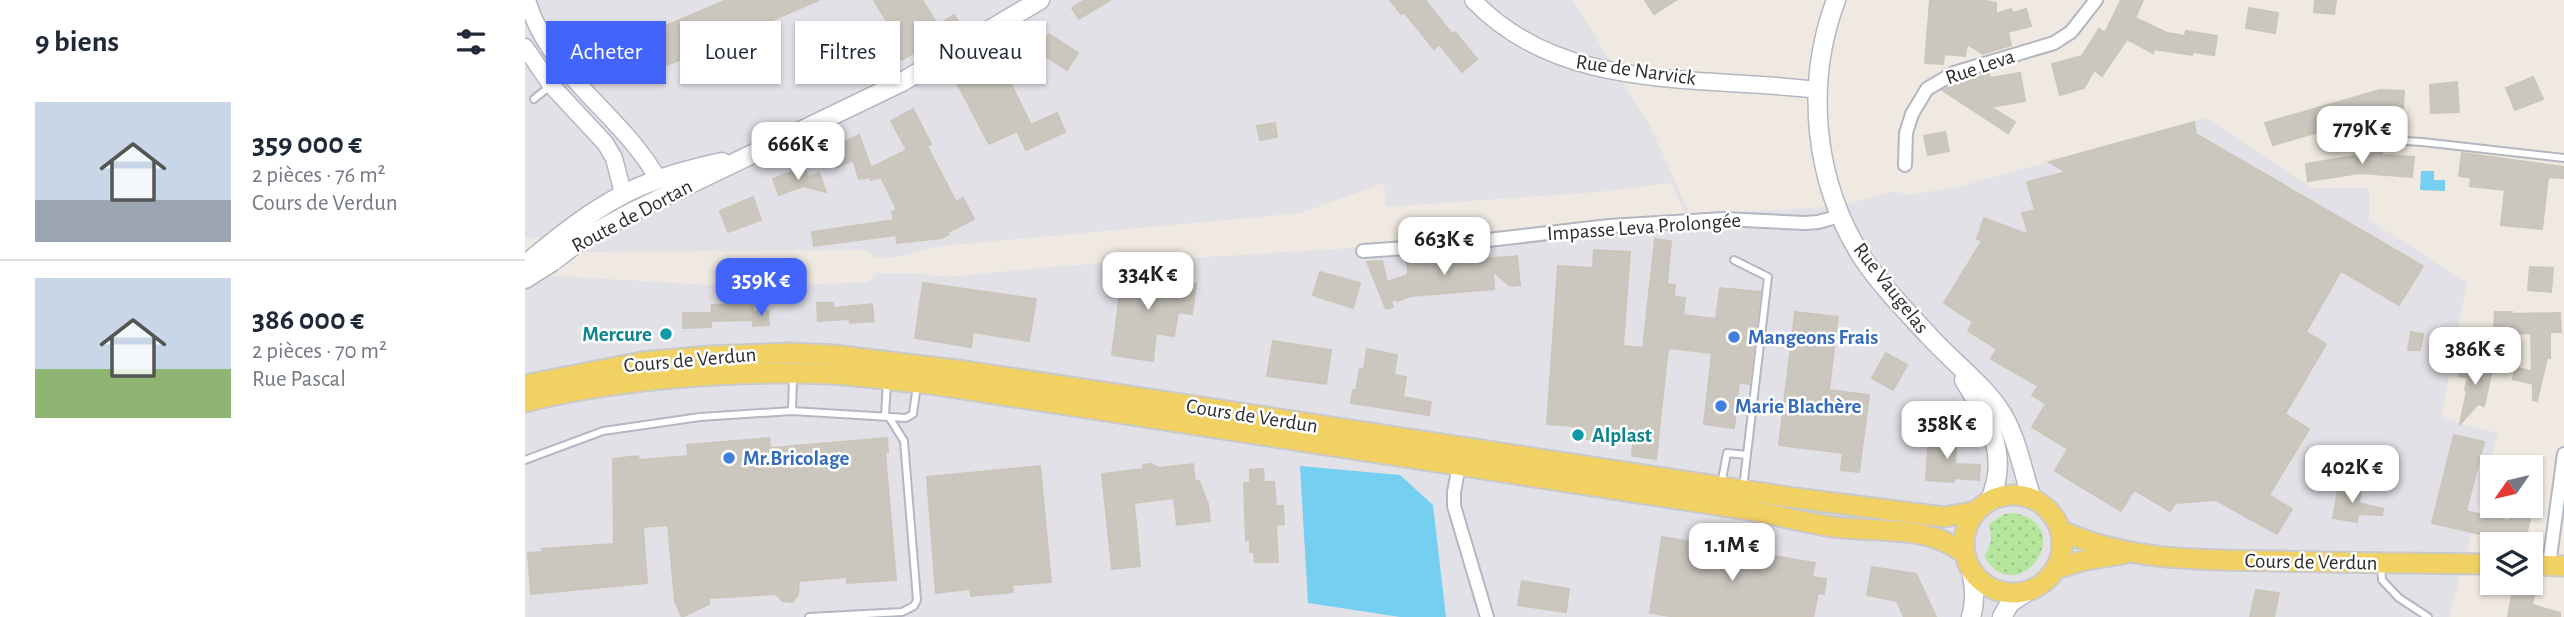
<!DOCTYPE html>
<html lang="fr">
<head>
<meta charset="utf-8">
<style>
  :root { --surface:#fff; --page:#f2f2f3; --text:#1f2937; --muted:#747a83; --line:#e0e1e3; --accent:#4264fb }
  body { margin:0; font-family:"Alegreya Sans",sans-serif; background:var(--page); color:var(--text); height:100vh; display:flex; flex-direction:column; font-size:26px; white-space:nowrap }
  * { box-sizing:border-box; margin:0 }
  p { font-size:23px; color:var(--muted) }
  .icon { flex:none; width:38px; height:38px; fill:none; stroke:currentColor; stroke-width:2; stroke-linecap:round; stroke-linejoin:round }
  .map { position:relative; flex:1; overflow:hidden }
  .panel { display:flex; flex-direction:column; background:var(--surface); width:525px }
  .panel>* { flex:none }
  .banner { position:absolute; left:21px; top:21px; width:665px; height:63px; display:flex; gap:14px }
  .needle { width:46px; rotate:236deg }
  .buttons { position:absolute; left:1955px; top:455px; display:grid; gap:14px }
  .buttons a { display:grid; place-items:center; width:63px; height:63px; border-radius:0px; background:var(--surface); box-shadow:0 2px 5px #0004; font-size:35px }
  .price { position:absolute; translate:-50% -60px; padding:0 16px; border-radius:14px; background:#fff; color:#222; font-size:23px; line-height:46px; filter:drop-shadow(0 2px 4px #0008) }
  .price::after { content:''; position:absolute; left:50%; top:42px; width:21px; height:16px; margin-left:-10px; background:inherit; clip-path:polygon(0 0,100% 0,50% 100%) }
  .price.active { background:var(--accent); color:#fff }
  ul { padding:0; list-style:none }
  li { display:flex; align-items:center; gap:21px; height:175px; padding:0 35px }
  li+li { border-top:2px solid var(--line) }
  li span { display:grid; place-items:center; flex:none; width:196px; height:140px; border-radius:0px; color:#555 }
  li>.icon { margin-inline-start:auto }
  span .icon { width:84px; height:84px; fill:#fffc; stroke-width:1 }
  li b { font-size:30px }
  h2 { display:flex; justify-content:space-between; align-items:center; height:84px; padding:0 35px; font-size:30px }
  .chip { padding:0 24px; border-radius:0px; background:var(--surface); box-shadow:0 2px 5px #0004; font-size:24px; line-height:63px }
  .chip.active { background:var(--accent); color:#fff }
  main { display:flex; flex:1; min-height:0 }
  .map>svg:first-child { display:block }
  .industrial { fill:#e3e1e8 }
  .park { fill:url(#park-dots) }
  .water { fill:#75cff0 }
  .building { fill:#cbc7bf; stroke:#cbc5ba; stroke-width:2 }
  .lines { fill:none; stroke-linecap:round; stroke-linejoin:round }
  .service-casing { stroke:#b4b7c1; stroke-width:10 }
  .minor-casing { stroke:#b4b7c1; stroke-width:16 }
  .tertiary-casing { stroke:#b4b7c1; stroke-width:19 }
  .secondary-casing { stroke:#b4b7c1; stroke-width:21 }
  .primary-casing { stroke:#c9c9c9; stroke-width:23 }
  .service { stroke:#fff; stroke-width:6 }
  .minor { stroke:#fff; stroke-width:12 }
  .tertiary { stroke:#fff; stroke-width:16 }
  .secondary { stroke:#fff; stroke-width:18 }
  .primary { stroke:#f2d163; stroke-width:19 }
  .culture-dot { fill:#0f9aa8; stroke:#fff; stroke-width:2.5 }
  .shop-dot { fill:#3f7fe0; stroke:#fff; stroke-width:2.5 }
  .labels { text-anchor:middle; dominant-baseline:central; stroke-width:5; stroke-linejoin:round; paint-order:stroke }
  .street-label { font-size:21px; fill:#2e2e2e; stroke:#fff }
  .culture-label { font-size:21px; font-weight:bold; fill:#0d838f; stroke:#fff; text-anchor:end }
  .shop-label { font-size:21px; font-weight:bold; fill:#366cbe; stroke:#fff; text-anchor:start }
</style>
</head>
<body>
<main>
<section class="panel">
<h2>9 biens<svg class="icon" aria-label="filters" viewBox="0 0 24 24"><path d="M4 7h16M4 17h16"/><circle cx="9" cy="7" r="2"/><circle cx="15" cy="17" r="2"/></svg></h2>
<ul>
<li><span style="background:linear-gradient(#c9d6e8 70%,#9aa5b1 0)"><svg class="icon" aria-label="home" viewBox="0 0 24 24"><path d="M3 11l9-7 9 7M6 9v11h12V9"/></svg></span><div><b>359 000 €</b><p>2 pièces · 76 m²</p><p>Cours de Verdun</p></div></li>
<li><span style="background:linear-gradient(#c9d6e8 65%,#8fb573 0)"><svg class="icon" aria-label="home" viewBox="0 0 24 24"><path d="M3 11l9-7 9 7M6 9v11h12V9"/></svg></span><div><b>386 000 €</b><p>2 pièces · 70 m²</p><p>Rue Pascal</p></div></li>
</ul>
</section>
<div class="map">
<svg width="2039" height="617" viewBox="0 0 2039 617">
  <defs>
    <pattern id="park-dots" width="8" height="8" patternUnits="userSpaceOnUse" patternTransform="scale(1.75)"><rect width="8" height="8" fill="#b6e59e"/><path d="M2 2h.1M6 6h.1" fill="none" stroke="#9dc588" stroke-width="1.8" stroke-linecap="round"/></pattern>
  </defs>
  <rect width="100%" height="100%" fill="#efe9e1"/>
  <!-- industrial -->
  <path class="industrial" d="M0 0H1048L1126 128 1165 215 1298 207 1302 206 1304 196H1313L1323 204 1369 191 1383 195 1433 187 1681 118 1787 188H1844V220L1942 282 1916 418 1973 433 1924 617H0V274L218 287 343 282 351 273H388L422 277 535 266 812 249 1161 215 1146 183 1073 192 861 207 859 183 776 213 417 246 371 257 351 258 339 250 44 252 32 236 15 239 0 237Z"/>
  <!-- park -->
  <path class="park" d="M1489 513C1556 526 1491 613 1459 556 1467 547 1467 535 1464 524L1479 514Z"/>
  <!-- water -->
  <path class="water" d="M1896 171H1909V180H1920V191L1895 190Z
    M775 466 875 475 908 505 921 617H875L783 603Z"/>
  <!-- building -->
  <path class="building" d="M202 0H294L140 66 126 32Z
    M349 0H397L413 25 429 15 435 25 377 60 362 36 368 32Z
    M560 0H585L554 19 547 8Z
    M865 0H900L927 34 930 32 952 59 937 72 914 44 909 49 879 12 876 14Z
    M1120 0H1151L1129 14Z
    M1405 0H1456L1471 3V14L1486 9 1488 13 1501 9 1506 26 1483 32 1486 45 1458 54 1442 44 1440 56 1419 54 1418 64 1400 63Z
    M1596 0H1618L1610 18 1642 33 1660 36 1661 31 1692 36 1689 55 1668 52 1667 55 1629 49 1628 53 1602 39 1577 76 1569 70 1559 88 1535 95 1527 64 1557 56 1574 29 1580 33Z
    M1790 0H1811L1809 14 1789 12Z
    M1724 8 1753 13 1750 33 1721 28Z
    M524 34 553 53 542 70 512 51Z
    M475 62 506 125 532 113 540 132 501 150 492 131 464 144 432 83Z
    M1464 73 1465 78 1495 73 1500 101 1466 107 1490 122 1483 133 1417 90Z
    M2008 77 2018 99 1990 110 1981 88Z
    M1932 82 1934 112 1906 113 1905 85Z
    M1855 90 1879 91 1877 120H1836L1748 145 1740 123Z
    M388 109 406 144 402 146 431 202 438 198 449 219 423 232 424 234 417 238 372 243 371 235 289 246 287 232 369 220 367 212 372 210 356 177 346 180 345 177 334 179 328 160 311 168 303 150 334 135 346 168 382 150 366 121Z
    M1669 122 1671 134 1898 266 1874 305 1816 271 1781 332 1801 344 1760 414 1784 429 1744 495 1767 509 1752 534 1691 500 1651 503 1645 511 1609 490 1596 511 1530 471 1543 449 1507 427 1521 404 1507 395 1513 386 1466 359 1472 349 1443 331 1448 322 1419 303 1457 241 1452 239 1459 218 1504 235 1497 213 1510 210 1502 182 1541 172 1524 162Z
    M750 123 752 137 735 140 732 126Z
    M1420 132 1424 151 1403 155 1399 136Z
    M1857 151V155L1889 157 1887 177 1835 173 1783 181 1781 164Z
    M1937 153 2039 167V178L2023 177 2017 229 1976 225 1980 190 1945 186 1946 178 1934 176Z
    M279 167 283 177 294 173 301 192 278 186 254 195 248 179Z
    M228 197 236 220 203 232 195 211Z
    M1130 239 1146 241 1142 284 1150 285 1149 297 1160 298 1158 315 1191 319 1195 288 1235 292 1224 384 1214 382 1209 428 1179 424 1187 353 1143 348 1131 459 1107 456 1108 442 1048 438 1049 426 1022 424 1033 266 1068 268 1069 250 1105 252 1098 346 1118 348Z
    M913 255 914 263 992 256 995 285 985 286 968 271 969 289 886 296 872 301 871 299 866 301 868 307 861 309 842 262 857 261 862 282 883 275 882 258Z
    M2005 267 2028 268 2026 292 2003 290Z
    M591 269 624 273V278L671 284 667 314 653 312 649 336 631 333 628 361 587 355 596 285 589 283Z
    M795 272 835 283 828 308 788 295Z
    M398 283 511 299 504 341 448 332 446 347 390 338Z
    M292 303H308V308L347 304 349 321 325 323 324 319 293 321Z
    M228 304V320L186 321V327L158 328V313H186L187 305Z
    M228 311H243L244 325 228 326Z
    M1270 312 1313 317 1304 390 1344 395 1334 472 1316 470 1318 453 1254 445Z
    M1970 312H1987V314L2035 313 2036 332H2025V358H2022L2012 401 2008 400V384L1988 379 1991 367 2007 372 2006 333 1982 334V347H1968Z
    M1886 332 1898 334 1895 350H1883Z
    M748 341 806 350 801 384 742 376Z
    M842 349 872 355 869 375 881 377 878 397 906 402 904 415 826 403 828 390H831L835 369 839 370Z
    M1361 353 1382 365 1368 390 1347 378Z
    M1937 363 1967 370 1959 406 1953 404 1935 424 1942 391 1940 390 1943 378 1934 376Z
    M1404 433 1432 435 1430 464 1455 465 1454 480 1429 478V482L1401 480Z
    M1929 435 1959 442 1941 511 1984 521 1986 515 2005 519 1999 544 1907 523Z
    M244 438 245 448 362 438 363 452H360L371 580 322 583V577L274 581 273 595 267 602 258 601 251 594 184 598V604L157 617 150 601 143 525 118 527 122 583 6 594 3 553 18 552 17 549 89 544 88 459 113 456 114 460 163 456 162 445Z
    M626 464 634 468 668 464 670 481H674L683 504 685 521 652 525 649 498 609 503 615 566 587 569 577 474 618 469V465Z
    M515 466 526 582 487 585 488 592 446 596 445 589 411 593 402 477Z
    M738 469 739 482H749L751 506H758L759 524 751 525 753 562H730L729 552H725V540H721L719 483H725V470Z
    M1814 484 1836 488 1834 503 1858 509 1857 515 1833 514 1832 522 1808 518Z
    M1137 537 1290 563 1287 577 1301 579 1299 594 1293 593 1288 617H1151L1125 613Z
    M1347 567 1391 574 1411 617H1379L1372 601 1342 595Z
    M997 581 1044 589 1041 612 993 605Z
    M1731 590 1754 593 1749 617H1725Z
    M1994 593 2009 595 2007 605 2035 613V617H1983L1987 595H1993Z"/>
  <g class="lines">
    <defs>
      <path id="service" d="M9 99 25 86
        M1849 139 1897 142 2039 158
        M1209 260 1243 277 1218 488
        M267 411 268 376
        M360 416 362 382
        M0 460 78 431 175 417 267 411 381 418 388 414 392 385
        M1196 485 1202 453 1222 455
        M1856 565 1857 580 1874 598 1903 617
        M284 617 377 612 389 606 392 600 379 441 364 417"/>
      <path id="minor" d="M1380 165 1381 133 1387 114 1402 89 1429 73 1529 43 1546 32 1571 0
        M838 251 911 246 1084 226 1199 219 1280 223 1293 222 1315 216
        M934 466 929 492V506L962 617
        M2024 565 2039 454"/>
      <path id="tertiary" d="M2 0C25 77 95 112 133 179
        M948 0C1037 94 1175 75 1293 90
        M0 47 26 85 80 143 89 158 98 193"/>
      <path id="secondary" d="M1311 0C1279 85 1289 184 1339 260 1358 288 1382 312 1405 337 1427 361 1456 383 1474 409 1492 435 1497 470 1507 499
        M0 265C11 255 23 246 34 237 90 193 127 177 197 162
        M0 279 27 262 56 240 109 211 377 82 515 0
        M1439 380C1463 420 1486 455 1464 502
        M1446 617C1451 601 1449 586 1446 569
        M1477 617 1485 603 1503 591"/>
      <path id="primary" d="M0 385 117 362 184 356 265 353 309 355 447 372 1270 498 1419 517 1452 511
        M0 402C92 379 209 370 304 374 338 376 371 381 405 384L1224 510C1252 515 1281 523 1309 527 1354 533 1403 524 1440 554
        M1439 544a49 49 0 1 1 98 0a49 49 0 1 1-98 0Z
        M1535 530C1603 562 1680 560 1754 561 1825 563 1896 563 1967 564
        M2006 565 2039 566
        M1531 569 1560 560 1598 554"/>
    </defs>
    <!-- service casing -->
    <use href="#service" class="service-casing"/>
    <!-- minor casing -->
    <use href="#minor" class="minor-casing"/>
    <!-- tertiary casing -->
    <use href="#tertiary" class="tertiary-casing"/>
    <!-- secondary casing -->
    <use href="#secondary" class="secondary-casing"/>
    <!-- primary casing -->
    <use href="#primary" class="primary-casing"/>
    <!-- service -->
    <use href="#service" class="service"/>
    <!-- minor -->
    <use href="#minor" class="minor"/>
    <!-- tertiary -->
    <use href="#tertiary" class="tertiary"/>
    <!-- secondary -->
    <use href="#secondary" class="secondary"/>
    <!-- primary -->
    <use href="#primary" class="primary"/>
  </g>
  <!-- markers -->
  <g class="culture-dot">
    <circle cx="141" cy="334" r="7"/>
    <circle cx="1053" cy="435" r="7"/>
  </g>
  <g class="shop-dot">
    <circle cx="1209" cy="337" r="7"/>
    <circle cx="1196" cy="406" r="7"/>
    <circle cx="204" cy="458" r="7"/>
  </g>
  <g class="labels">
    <!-- street labels -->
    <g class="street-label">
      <text transform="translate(1455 67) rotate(-19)">Rue Leva</text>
      <text transform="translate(1111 70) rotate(8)">Rue de Narvick</text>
      <text transform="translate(107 216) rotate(-28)">Route de Dortan</text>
      <text transform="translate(1119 227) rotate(-4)">Impasse Leva Prolongée</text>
      <text transform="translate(1366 288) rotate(52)">Rue Vaugelas</text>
      <text transform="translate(165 360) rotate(-5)">Cours de Verdun</text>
      <text transform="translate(727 416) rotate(9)">Cours de Verdun</text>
      <text transform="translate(1786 562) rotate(1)">Cours de Verdun</text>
    </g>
    <!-- culture labels -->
    <g class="culture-label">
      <text x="127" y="334">Mercure</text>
      <text x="1067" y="435" text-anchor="start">Alplast</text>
    </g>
    <!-- shop labels -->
    <g class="shop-label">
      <text x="1223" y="337">Mangeons Frais</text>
      <text x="1210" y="406">Marie Blachère</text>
      <text x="218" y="458">Mr.Bricolage</text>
    </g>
  </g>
</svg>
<div class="buttons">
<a><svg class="needle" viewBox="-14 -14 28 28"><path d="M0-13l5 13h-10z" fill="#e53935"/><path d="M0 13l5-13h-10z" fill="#747a83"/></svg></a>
<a><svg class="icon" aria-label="layers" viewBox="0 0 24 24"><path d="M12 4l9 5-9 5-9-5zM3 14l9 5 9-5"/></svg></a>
</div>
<b class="price" style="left:1837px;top:166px">779K €</b>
<b class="price" style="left:273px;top:182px">666K €</b>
<b class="price" style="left:919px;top:277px">663K €</b>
<b class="price" style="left:623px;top:312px">334K €</b>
<b class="price active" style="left:236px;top:318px">359K €</b>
<b class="price" style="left:1950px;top:387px">386K €</b>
<b class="price" style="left:1422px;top:461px">358K €</b>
<b class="price" style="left:1827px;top:505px">402K €</b>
<b class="price" style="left:1207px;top:583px">1.1M €</b>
<div class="banner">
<a class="chip active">Acheter</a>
<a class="chip">Louer</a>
<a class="chip">Filtres</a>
<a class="chip">Nouveau</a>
</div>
</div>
</main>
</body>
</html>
